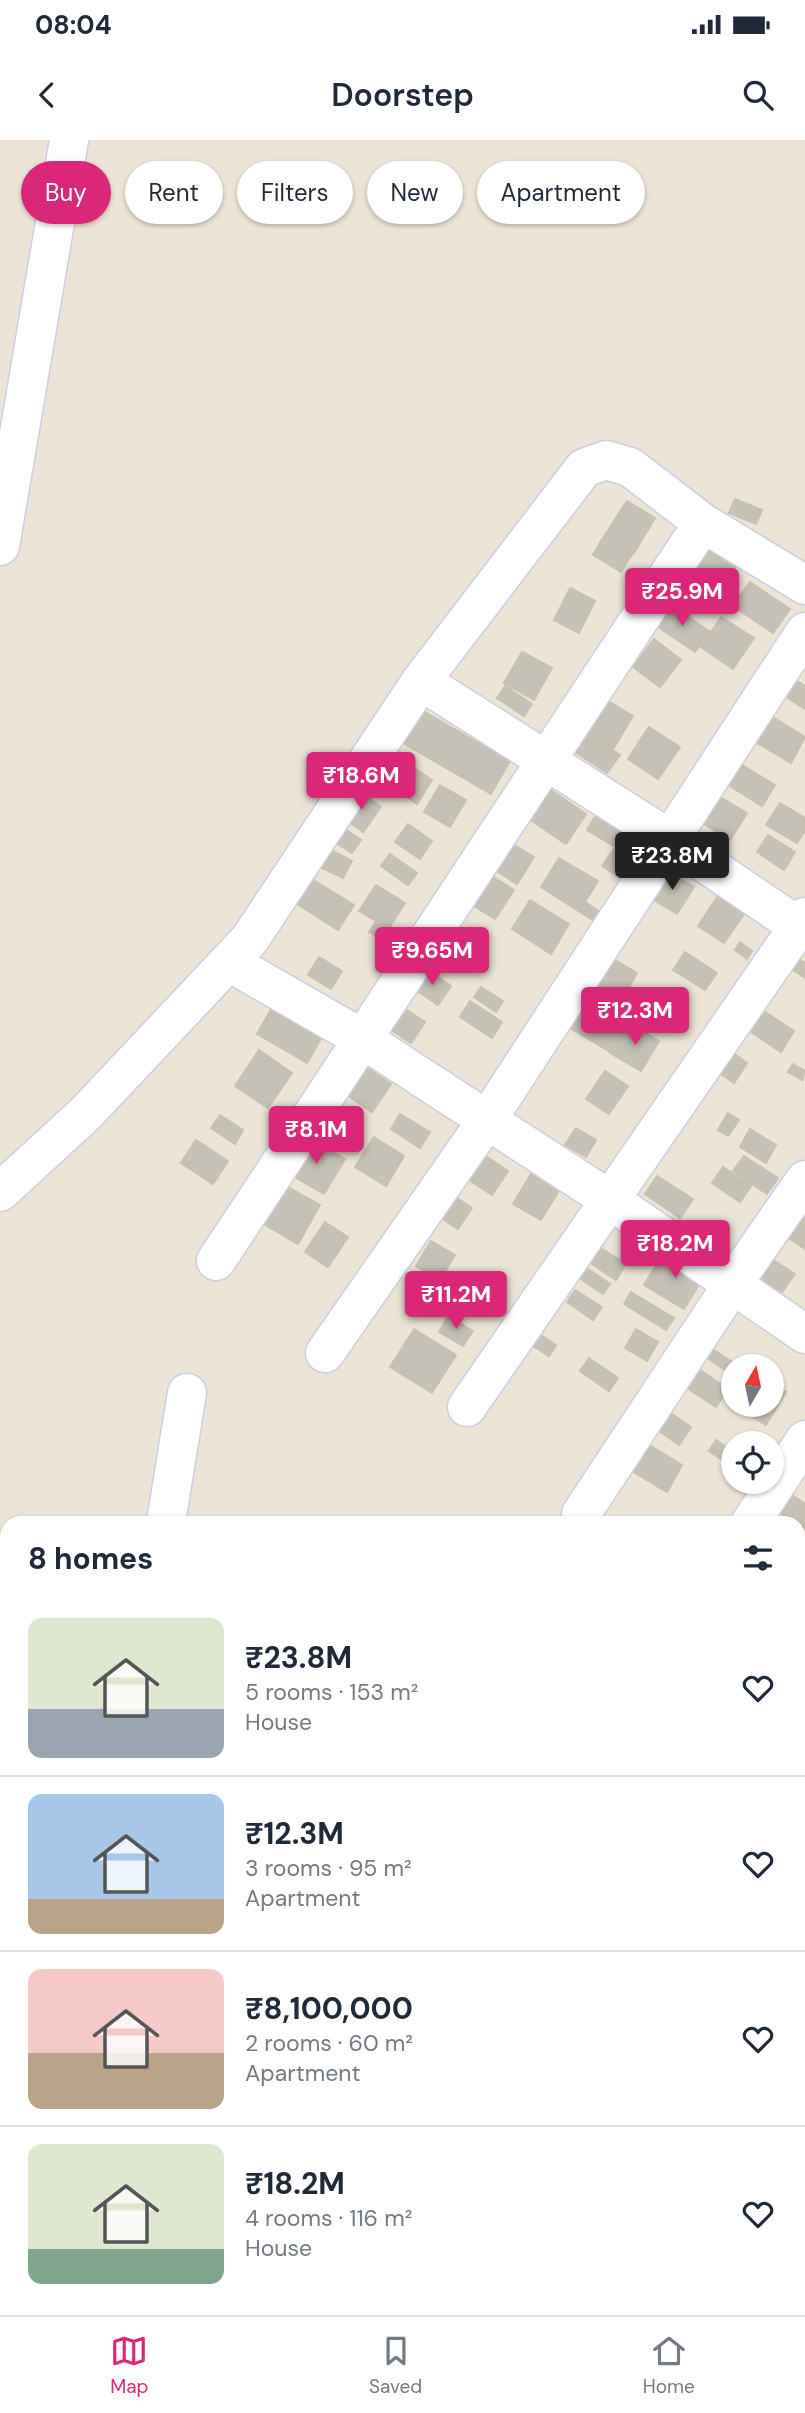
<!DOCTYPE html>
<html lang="en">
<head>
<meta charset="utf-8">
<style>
  :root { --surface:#fff; --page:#f2f2f3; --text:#1f2937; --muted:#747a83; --line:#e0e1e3; --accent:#db2777 }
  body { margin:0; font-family:"DM Sans",sans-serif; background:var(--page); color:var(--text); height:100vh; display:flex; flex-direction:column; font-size:26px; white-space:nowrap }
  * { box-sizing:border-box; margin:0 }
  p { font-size:23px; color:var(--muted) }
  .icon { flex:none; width:38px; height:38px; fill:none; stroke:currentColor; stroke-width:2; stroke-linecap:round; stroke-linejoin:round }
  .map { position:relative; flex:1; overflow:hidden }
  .side { position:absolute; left:0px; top:1376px; width:805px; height:800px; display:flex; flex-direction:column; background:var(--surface); border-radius:21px 21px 0 0; box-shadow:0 2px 5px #0004 }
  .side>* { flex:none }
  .guide { position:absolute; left:21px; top:21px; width:763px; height:63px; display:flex; gap:14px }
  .needle { width:46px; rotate:9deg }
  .tools { position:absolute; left:721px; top:1214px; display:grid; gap:14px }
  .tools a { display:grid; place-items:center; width:63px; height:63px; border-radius:50%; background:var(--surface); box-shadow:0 2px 5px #0004; font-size:35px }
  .price { position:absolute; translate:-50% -60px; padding:0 16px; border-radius:7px; background:var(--accent); color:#fff; font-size:23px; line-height:46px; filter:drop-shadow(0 2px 4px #0008) }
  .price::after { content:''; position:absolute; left:50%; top:42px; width:21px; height:16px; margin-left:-10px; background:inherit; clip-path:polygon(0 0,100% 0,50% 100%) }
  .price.on { background:#222; color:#fff }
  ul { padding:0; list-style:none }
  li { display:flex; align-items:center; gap:21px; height:175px; padding:0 28px }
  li+li { border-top:2px solid var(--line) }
  li span { display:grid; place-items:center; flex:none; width:196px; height:140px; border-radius:14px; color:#555 }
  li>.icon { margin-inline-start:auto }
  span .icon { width:84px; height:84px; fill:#fffc; stroke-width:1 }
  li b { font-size:30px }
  h2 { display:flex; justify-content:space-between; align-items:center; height:84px; padding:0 28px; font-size:30px }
  .pill { padding:0 24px; border-radius:32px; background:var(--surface); box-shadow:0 2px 5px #0004; font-size:24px; line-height:63px }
  .pill.on { background:var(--accent); color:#fff }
  .status { display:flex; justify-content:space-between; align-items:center; height:49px; padding:0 35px; background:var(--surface); direction:ltr }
  .status svg { height:19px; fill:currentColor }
  header { display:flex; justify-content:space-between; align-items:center; height:91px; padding:0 28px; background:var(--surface); font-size:32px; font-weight:600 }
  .tab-bar { display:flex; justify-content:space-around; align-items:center; height:98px; border-top:2px solid var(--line); background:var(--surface); font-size:19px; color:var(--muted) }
  .tab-bar a { display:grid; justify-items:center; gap:4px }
  .tab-bar .on { color:var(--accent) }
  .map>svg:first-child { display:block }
  .building { fill:#c6c1b7; stroke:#c7c1b1; stroke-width:2 }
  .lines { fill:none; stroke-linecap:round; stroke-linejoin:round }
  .minor-casing { stroke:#cccee2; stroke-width:41 }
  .minor { stroke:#fff; stroke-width:38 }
</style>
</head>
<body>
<div class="status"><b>08:04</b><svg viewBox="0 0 49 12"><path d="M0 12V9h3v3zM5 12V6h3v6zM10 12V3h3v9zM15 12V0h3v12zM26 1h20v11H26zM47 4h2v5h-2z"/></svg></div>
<header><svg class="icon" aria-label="back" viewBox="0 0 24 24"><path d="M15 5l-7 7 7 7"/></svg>Doorstep<svg class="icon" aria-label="search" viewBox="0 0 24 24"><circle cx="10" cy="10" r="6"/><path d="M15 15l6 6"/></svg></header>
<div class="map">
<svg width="805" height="2175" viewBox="0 0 805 2175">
  <rect width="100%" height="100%" fill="#ece4d7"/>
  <!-- building -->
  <path class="building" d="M735 359 762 370 756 384 729 373Z
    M627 361 655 378 649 388 621 370Z
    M621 370 649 388 642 399 614 381Z
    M614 381 642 399 636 410 607 392Z
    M607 392 636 410 629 419 601 401Z
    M601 401 629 419 621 432 593 415Z
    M704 408 735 428 729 437 698 418Z
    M698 418 729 437 714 461 683 441Z
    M750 442 790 469 773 493 733 466Z
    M570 448 595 461 579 493 554 480Z
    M668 463 709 491 695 512 654 484Z
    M721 477 754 498 743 514 711 492Z
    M711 492 743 514 733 529 701 507Z
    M654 499 681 520 660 547 633 527Z
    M522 512 552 528 534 560 504 543Z
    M795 540 805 546V569L782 554Z
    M505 546 532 564 524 576 497 558Z
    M603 558 633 576 613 609 584 591Z
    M413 565 461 593 441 625 394 598Z
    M768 574 805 597 791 623 752 600Z
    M649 587 680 607 658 639 628 619Z
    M584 591 620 615 607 633 571 609Z
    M461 593 510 621 491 654 441 625Z
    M388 610 432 640 417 664 372 633Z
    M735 621 775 645 762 666 722 641Z
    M542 644 586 674 566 704 522 674Z
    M440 645 466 660 450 687 424 672Z
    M359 651 381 667 363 692 341 676Z
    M715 654 747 673 730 700 698 680Z
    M780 663 805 678V691L797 703 766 685Z
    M599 670 652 703 625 741 602 726 615 707 587 690Z
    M408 684 432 701 420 719 395 702Z
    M342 687 361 700 352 713 333 701Z
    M768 695 795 712 784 730 757 712Z
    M508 701 534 717 517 744 492 728Z
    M331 710 352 721 343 738 322 728Z
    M390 714 417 733 408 745 381 726Z
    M559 718 598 741 585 762 600 772 594 781 541 747Z
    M666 730 694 747 677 774 649 757Z
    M304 734 354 765 338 790 288 758Z
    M488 734 514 750 506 762 480 746Z
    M376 745 405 763 382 799 369 792 376 781 359 771Z
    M480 746 506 762 495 779 469 763Z
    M718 756 744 774 724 803 698 786Z
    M530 760 569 784 551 814 512 789Z
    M450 787 478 806 467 823 438 804Z
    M740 802 752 811 747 819 735 810Z
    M685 812 717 833 705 850 673 830Z
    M792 815 805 823V838L786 825Z
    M319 817 342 831 331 849 308 835Z
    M610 817 637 833 622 859 595 843Z
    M425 828 451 846 438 865 412 847Z
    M481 847 503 861 496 872 474 857Z
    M592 848 634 873 621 894 579 869Z
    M654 856 679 872 667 890 643 874Z
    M278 857 328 886 307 923 257 894Z
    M470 861 502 882 492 898 460 877Z
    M396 863 425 882 411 903 382 884Z
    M756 866 794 891 781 912 742 886Z
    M579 869 621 894 610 912 568 887Z
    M629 883 659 901 641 931 610 913Z
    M259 910 292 933 268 968 235 946Z
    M732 912 747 923 734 943 718 932Z
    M357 921 391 944 372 972 338 949Z
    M793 924 805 931 802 940 788 932Z
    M605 931 628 946 609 974 586 959Z
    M728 973 739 980 728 996 718 990Z
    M400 974 430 992 420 1008 391 989Z
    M220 975 243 990 235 1004 211 988Z
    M576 988 596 1000 586 1017 565 1005Z
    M750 989 776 1005 766 1023 740 1007Z
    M374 997 404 1016 386 1046 355 1027Z
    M309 998 345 1019 324 1054 288 1033Z
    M196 1000 228 1021 213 1044 181 1023Z
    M481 1013 508 1031 492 1055 465 1037Z
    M744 1016 778 1038 767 1054 733 1031Z
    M723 1027 751 1046 740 1062 712 1043Z
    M531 1034 558 1052 541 1080 513 1064Z
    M657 1036 693 1059 680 1078 645 1054Z
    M279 1042 320 1065 298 1104 257 1080Z
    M451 1054 472 1068 458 1089 436 1075Z
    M805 1062V1109L773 1088Z
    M325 1082 348 1097 328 1127 305 1112Z
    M431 1101 455 1115 440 1140 416 1126Z
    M599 1107 626 1124 616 1140 589 1122Z
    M665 1111 705 1135 684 1169 644 1145Z
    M765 1115 795 1134 782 1152 752 1133Z
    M588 1129 610 1144 603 1154 581 1139Z
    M575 1150 602 1167 593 1180 567 1162Z
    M631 1152 674 1178 666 1190 624 1164Z
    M448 1176 473 1191 463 1206 439 1192Z
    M414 1189 456 1215 432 1253 390 1227Z
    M636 1189 658 1202 647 1221 625 1208Z
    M538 1193 556 1205 549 1216 530 1204Z
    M711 1208 738 1226 733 1227 732 1235 706 1217Z
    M589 1218 618 1238 609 1251 580 1231Z
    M693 1225 728 1249 716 1267 681 1244Z
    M772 1244 786 1252 766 1285 741 1270 744 1265H772Z
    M662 1267 691 1287 679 1305 651 1285Z
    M641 1300 682 1325 667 1352 625 1327Z
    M716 1300 733 1312 731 1326 709 1311Z
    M786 1351 805 1364V1389L798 1385V1382H794L774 1369Z"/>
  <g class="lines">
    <defs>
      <path id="minor" d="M0 406 69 0
        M421 541 671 700 805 791
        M229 822 361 898 610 1060 805 1194
        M0 1052 86 973 250 799 421 541 584 328 606 320 630 327 703 383 805 445
        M216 1121 703 383
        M325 1213 487 980 805 492
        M467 1267 805 777
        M581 1374 732 1145 805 1040
        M166 1382 187 1253
        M751 1382 805 1300
        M798 1569 805 1559
        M798 1785 805 1787"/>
    </defs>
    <!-- minor casing -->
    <use href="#minor" class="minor-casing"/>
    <!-- minor -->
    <use href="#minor" class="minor"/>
  </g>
</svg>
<div class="tools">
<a><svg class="needle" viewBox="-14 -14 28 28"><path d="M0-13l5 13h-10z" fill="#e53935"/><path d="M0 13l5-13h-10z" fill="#747a83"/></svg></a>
<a><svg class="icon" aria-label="locate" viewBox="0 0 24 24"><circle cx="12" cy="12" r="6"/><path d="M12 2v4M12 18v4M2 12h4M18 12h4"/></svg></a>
</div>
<b class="price" style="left:682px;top:488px">₹25.9M</b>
<b class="price" style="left:361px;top:672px">₹18.6M</b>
<b class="price on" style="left:672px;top:752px">₹23.8M</b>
<b class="price" style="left:432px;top:847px">₹9.65M</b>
<b class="price" style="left:635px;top:907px">₹12.3M</b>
<b class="price" style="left:316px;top:1026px">₹8.1M</b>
<b class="price" style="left:675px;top:1140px">₹18.2M</b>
<b class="price" style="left:456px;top:1191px">₹11.2M</b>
<div class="guide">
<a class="pill on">Buy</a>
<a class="pill">Rent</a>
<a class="pill">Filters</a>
<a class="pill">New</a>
<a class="pill">Apartment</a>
</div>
<section class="side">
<h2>8 homes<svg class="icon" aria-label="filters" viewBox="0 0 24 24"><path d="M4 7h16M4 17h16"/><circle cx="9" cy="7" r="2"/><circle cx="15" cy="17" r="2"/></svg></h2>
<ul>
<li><span style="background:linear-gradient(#dfe7d0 65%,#9aa5b1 0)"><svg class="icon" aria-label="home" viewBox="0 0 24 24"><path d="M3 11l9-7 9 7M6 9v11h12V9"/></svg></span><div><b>₹23.8M</b><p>5 rooms · 153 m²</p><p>House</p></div><svg class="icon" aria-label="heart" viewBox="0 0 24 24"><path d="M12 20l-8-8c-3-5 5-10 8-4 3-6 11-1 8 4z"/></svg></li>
<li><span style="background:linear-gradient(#a9c7e8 75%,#b9a48a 0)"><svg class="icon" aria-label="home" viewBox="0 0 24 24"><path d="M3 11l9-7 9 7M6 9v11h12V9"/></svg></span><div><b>₹12.3M</b><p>3 rooms · 95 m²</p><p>Apartment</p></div><svg class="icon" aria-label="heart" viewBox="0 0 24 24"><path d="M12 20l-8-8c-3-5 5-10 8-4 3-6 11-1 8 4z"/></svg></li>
<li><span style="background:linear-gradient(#f6c9c9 60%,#b9a48a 0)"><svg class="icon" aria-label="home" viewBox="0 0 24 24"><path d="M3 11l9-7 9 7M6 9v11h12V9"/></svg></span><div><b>₹8,100,000</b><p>2 rooms · 60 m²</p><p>Apartment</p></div><svg class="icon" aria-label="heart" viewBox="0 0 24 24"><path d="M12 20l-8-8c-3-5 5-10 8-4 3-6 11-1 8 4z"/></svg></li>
<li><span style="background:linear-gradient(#dfe7d0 75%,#7fa58c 0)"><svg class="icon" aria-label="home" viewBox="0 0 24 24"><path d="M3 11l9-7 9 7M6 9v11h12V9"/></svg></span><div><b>₹18.2M</b><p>4 rooms · 116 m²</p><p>House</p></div><svg class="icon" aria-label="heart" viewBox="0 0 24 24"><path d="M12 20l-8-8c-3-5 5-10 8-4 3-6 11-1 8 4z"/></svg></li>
</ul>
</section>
</div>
<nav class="tab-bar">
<a class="on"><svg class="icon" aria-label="map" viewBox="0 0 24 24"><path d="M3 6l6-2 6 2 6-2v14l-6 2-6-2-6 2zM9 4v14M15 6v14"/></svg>Map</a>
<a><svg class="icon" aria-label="saved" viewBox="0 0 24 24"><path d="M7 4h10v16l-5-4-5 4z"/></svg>Saved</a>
<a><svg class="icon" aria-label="home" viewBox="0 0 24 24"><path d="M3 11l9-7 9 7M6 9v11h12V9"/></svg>Home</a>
</nav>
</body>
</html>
